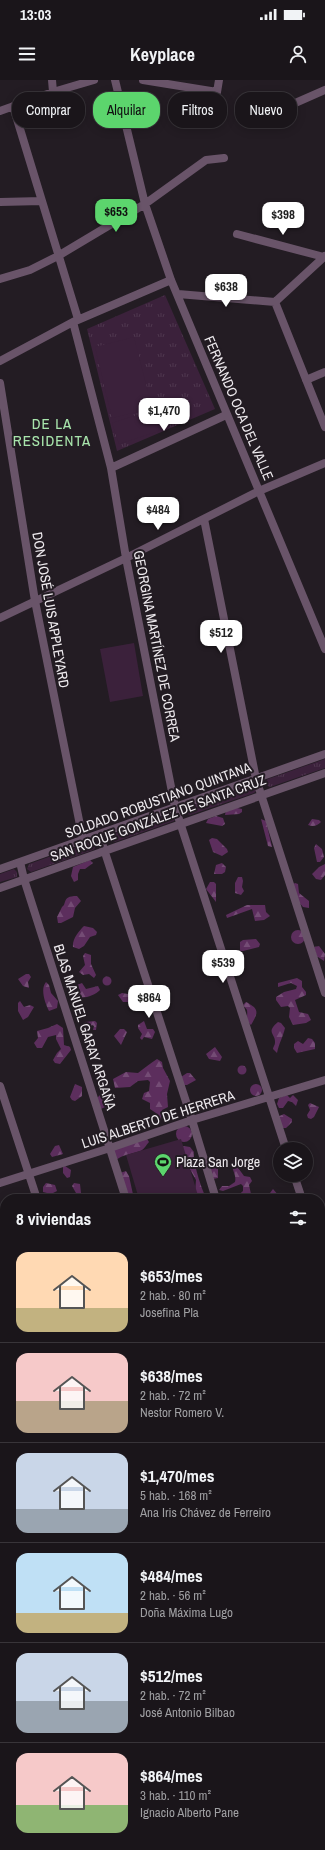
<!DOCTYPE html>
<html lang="es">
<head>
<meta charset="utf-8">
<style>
  :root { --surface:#1a151a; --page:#272227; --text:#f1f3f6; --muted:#9f9fa2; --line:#383439; --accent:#5cd56d }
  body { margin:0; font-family:"Archivo Narrow",sans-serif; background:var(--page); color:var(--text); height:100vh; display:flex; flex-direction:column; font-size:15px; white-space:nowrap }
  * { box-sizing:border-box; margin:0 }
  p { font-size:13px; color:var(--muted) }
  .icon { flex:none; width:22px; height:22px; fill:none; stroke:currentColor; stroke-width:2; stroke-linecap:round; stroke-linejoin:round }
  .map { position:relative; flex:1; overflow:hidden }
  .panel { position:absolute; left:0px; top:1114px; width:325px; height:656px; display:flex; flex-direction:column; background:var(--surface); border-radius:16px 16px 0 0; box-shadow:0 2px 10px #0003,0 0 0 1px var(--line) }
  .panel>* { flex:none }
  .hud { position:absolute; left:12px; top:12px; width:301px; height:36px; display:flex; gap:8px }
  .fabs { position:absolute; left:273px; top:1062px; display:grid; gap:8px }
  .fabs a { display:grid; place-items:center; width:40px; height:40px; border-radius:50%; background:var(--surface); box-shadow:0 2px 10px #0003,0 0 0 1px var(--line); font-size:20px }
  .price { position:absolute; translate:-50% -34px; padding:0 9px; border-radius:8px; background:#fff; color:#222; font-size:13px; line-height:26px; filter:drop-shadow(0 1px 2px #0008) }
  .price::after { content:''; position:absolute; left:50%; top:24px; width:12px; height:9px; margin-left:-6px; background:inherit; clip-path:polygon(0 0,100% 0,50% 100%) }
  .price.current { background:var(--accent); color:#111 }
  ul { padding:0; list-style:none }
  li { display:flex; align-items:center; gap:12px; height:100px; padding:0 16px }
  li+li { border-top:1px solid var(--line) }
  li span { display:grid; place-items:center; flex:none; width:112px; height:80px; border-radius:12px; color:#555 }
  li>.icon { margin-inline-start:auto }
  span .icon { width:48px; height:48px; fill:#fffc; stroke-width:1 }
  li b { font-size:17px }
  h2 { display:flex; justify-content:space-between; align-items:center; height:48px; padding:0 16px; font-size:17px }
  .chip { padding:0 14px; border-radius:16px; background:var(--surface); box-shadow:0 2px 10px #0003,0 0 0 1px var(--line); font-size:14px; line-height:36px }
  .chip.current { background:var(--accent); color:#111 }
  .status { display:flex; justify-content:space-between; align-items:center; height:28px; padding:0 20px; background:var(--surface); direction:ltr }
  .status svg { height:11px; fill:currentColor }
  header { display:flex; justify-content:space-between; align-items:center; height:52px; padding:0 16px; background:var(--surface); font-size:18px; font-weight:800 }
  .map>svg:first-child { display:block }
  .grass { fill:url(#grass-tufts) }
  .forest { fill:url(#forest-firs) }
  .garden { fill:#3b213b }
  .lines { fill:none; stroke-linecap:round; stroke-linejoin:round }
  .stream { stroke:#1f0120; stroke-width:2 }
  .minor { stroke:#695469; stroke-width:8 }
  .labels { text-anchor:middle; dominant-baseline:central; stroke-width:4; stroke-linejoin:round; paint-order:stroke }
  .street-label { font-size:14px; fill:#eeeaee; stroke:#231c23 }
  .poi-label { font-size:14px; fill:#eeeaee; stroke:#231c23; text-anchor:start }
  .neighbourhood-label { font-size:15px; letter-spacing:1px; fill:#a8e5ac; stroke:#231c23 }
</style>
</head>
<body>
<div class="status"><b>13:03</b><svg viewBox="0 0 49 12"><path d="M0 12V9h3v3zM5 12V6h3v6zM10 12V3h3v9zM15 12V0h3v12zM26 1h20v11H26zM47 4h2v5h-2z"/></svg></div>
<header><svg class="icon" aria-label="menu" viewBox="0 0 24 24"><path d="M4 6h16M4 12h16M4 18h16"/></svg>Keyplace<svg class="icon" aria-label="person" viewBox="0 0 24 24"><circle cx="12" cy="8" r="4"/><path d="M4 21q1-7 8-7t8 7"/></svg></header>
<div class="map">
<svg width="325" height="1770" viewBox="0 0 325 1770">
  <defs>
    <pattern id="grass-tufts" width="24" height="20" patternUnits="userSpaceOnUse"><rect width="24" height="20" fill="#3b213b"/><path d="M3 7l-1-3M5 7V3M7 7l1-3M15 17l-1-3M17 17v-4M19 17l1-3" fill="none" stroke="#4e374e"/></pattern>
    <pattern id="forest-firs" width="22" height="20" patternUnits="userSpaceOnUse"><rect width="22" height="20" fill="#5c2e5d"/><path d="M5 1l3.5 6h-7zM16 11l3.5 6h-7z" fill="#744c75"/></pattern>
  </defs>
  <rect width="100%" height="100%" fill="#231c23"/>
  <!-- grass -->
  <path class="grass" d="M165 215 215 329 117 371 87 249Z
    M325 679V688L270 707 266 705 265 702 268 699Z
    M251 705 255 707 256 711 254 713 190 735 186 733 188 727Z
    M171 734H174L175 739 174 741 115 762 110 760V757L113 754Z
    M91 762 95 764V768L93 770 31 792 27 789 29 784Z
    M14 789 17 792V797L0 802V794Z"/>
  <!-- forest -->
  <path class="forest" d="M237 728 242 729V732L239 734 225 735 226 730Z
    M216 736 223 738 225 744 222 746 206 743 208 739Z
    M261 739 266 741 272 767 268 766Z
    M312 739 319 740 321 742C317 746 313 747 308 745Z
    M212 758 217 759 227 769 228 772 222 776 213 772 209 760Z
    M316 764 322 769 324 777 320 782H317L314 768Z
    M90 780 93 783 85 789H80L78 794V800L74 802 71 796 73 787Z
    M222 783 226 787 225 792 222 794H214L216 785Z
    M325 784V795L321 800 316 799 312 794 319 787Z
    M238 797H242L243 801 242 807 244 811 241 815 235 813V803Z
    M210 802H214L216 804V822L206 809Z
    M295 803 298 804 299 813 309 821V828L303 827 297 820 292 805Z
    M74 816H77L81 821 75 828 73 837 61 843H58L57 837 62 827 64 825C66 818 67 817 74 816Z
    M247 825H265L266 832 270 836 264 840 255 841 252 829 227 838 226 835Z
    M84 846 93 848 97 852 96 855 90 857 84 866 79 869 73 867C72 859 79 851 84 846Z
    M291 857a7 7 0 1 1 14 0a7 7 0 1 1-14 0Z
    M256 859 260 864 259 867 243 871H240V862L243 860Z
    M319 866 325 874 324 881 318 877H317L314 867Z
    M85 873 91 875V884L96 895 94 898 89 894 83 895 79 892 85 885 83 876Z
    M26 894H29L31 897 28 902 29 908 23 906 18 899Z
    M102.5 901a4.5 4.5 0 1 1 9 0a4.5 4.5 0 1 1-9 0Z
    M297 898 302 901V907L306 912V915L295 920 299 932 308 934 311 940 306 943 293 945 289 937 290 928 288 926 281 927 276 920V917L284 912 296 909 297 906 291 903 278 907V903Z
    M46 902 49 905 51 913 58 921 57 928 49 931C45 923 40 909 46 902Z
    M82 903 86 909 98 906 100 910C95 915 85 919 78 917L80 910 77 905Z
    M135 908 137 912V916L140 925 129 928V922H123L118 915 122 913 128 914Z
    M20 921 24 927 30 925 34 927 28 937 23 940 18 931V923Z
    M246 922C260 929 258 933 251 945 245 940 248 936 247 930 246 928 244 927 243 925Z
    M95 941 97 943 96 950H93L94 946 92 945 90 949 86 951 84 945 85 942Z
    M144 941 147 949H153L155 952 152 959 144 957 142 960 140 958 142 954 138 948V945Z
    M278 942 281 943 285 948C283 957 279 963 277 973L273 969C273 967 275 965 275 963 276 953 265 953 278 942Z
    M57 944 63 948 64 965 70 967 71 970 60 984 55 983 53 980 57 973 61 969 56 959V955L48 957 42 968H37L34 963 38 958 37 951 48 948Z
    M120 949H124L127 952 121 965 114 956Z
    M308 958 312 959 315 963V969L297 973 294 968V964L298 961 303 964Z
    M215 967 222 977 220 981 209 979 206 974Z
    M157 979 162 982 163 988 170 1001 167 1014 168 1027 162 1030 161 1040 158 1042 156 1033 150 1029V1023L142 1019 144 1013 149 1011 150 1002 148 1000 138 1001 130 1007 115 1008 113 999 126 992 138 993C144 988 150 984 157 979Z
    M237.5 990a4.5 4.5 0 1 1 9 0a4.5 4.5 0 1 1-9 0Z
    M187 993H190L196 1000 187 1005H182L181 997Z
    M75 1004 82 1007V1016L75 1021 72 1020 70 1017Z
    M250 1010a6 6 0 1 1 12 0a6 6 0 1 1-12 0Z
    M108 1011 113 1015 111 1019 113 1025 109 1028 105 1027 101 1029 96 1019 102 1013Z
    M220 1015 229 1019 227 1022 215 1023 209 1027 207 1025 206 1019Z
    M287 1015 290 1018 293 1015 298 1020 296 1026 292 1022 288 1021 283 1028H279L277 1024 279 1018Z
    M310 1023 319 1027 314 1037 311 1039 308 1038 307 1035 310 1030 308 1025Z
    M284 1034 292 1039V1042L286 1048H283L277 1037Z
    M176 1054a8 8 0 1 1 16 0a8 8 0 1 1-16 0Z
    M146 1057 149 1062C146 1065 144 1070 140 1071 129 1075 123 1074 113 1082L112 1071Z
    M59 1065 63 1074 52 1077 50 1074 55 1066Z
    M184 1066 190 1067 194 1072C192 1079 202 1112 207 1119H199L195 1113 196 1100 179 1070Z
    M211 1081 218 1083 224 1082 227 1084 218 1089V1098L213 1099 208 1082Z
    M233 1081 244 1096 250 1097 252 1101 249 1105 251 1114 238 1119H234L243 1111V1106L241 1104 223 1111 219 1110 222 1106H229L235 1102C237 1094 230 1089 233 1081Z
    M65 1086 71 1090 70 1097 67 1098 63 1093V1087Z
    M126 1091 129 1096 134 1119H127L120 1093Z
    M46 1103 55 1105 57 1111 51 1114 43 1112V1107Z
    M74 1103 80 1104 81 1113H76L72 1106Z
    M273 1109 279 1116H285L286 1119H271L270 1113Z"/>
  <!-- garden -->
  <path class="garden" d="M134 257 152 328 112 338 95 267Z
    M153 330 159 351 119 364 112 343Z
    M134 563 143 616 110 622 100 569Z
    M181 1059 199 1119H139L126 1075Z
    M325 1234V1351L320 1338V1236Z
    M5 1420V1462L0 1463V1422Z
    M325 1488V1570L324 1571 320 1560V1490Z
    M5 1625V1671L0 1649V1626Z"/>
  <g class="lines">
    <!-- stream -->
    <path class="stream" d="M320 1372 325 1371
      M320 1386 325 1384
      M320 1448 325 1446
      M1 1500 5 1498"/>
    <!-- minor -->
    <path class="minor" d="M52 0 53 12
      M115 0 145 124 171 200 325 569
      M143 0 217 12 219 0
      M13 26 78 239
      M0 31 53 12 94 0
      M268 35 325 10
      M0 122 42 121
      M237 154 324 177
      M0 199 30 190 58 176 145 124 206 80 224 78
      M178 214 275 222 325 176
      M275 222 325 347
      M73 242 111 388 126 478 175 727 286 1069
      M0 281 73 242 171 200
      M306 300 325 292
      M0 303 35 521 83 760
      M111 388 226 335
      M204 439 256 699 325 913
      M0 538 126 478 259 411 325 383
      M99 754 192 1040 216 1119
      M20 782 24 799 126 1119
      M0 789 325 674
      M0 808 325 693
      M0 1006 37 1119
      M294 1095 302 1119
      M0 1103 110 1068 192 1040 325 1000
      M320 1156 325 1155
      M0 1260 5 1258
      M320 1377 325 1375
      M0 1489 5 1488
      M320 1678 325 1676"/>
  </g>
  <!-- icons -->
  <defs>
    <symbol id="stadium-pin" viewBox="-11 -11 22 30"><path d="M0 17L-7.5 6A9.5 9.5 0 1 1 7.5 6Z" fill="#5cd56d" stroke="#231c23"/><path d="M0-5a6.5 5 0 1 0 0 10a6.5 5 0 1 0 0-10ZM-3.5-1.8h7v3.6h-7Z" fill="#111"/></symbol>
  </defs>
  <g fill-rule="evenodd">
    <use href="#stadium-pin" x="153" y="1072" width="20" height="27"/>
  </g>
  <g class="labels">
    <!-- street labels -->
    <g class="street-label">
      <text transform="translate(239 328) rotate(67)">FERNANDO OCA DEL VALLE</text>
      <text transform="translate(51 530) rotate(80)">DON JOSÉ LUIS APPLEYARD</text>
      <text transform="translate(157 566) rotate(79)">GEORGINA MARTÍNEZ DE CORREA</text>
      <text transform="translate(158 720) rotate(-20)">SOLDADO ROBUSTIANO QUINTANA</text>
      <text transform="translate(158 738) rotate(-20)">SAN ROQUE GONZÁLEZ DE SANTA CRUZ</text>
      <text transform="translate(85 947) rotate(72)">BLAS MANUEL GARAY ARGAÑA</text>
      <text transform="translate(158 1039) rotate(-18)">LUIS ALBERTO DE HERRERA</text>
    </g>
    <!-- poi labels -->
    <g class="poi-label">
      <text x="176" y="1082">Plaza San Jorge</text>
    </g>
    <!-- neighbourhood labels -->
    <g class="neighbourhood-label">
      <text x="52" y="343">DE LA<tspan x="52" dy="17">RESIDENTA</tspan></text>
    </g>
  </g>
</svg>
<div class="fabs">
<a><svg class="icon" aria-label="layers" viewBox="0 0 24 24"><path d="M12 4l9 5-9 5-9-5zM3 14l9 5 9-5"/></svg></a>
</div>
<b class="price current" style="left:116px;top:153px">$653</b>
<b class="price" style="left:283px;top:156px">$398</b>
<b class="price" style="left:226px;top:228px">$638</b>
<b class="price" style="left:164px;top:352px">$1,470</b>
<b class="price" style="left:158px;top:451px">$484</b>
<b class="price" style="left:221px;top:574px">$512</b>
<b class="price" style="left:223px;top:904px">$539</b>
<b class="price" style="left:149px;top:939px">$864</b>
<div class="hud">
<a class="chip">Comprar</a>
<a class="chip current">Alquilar</a>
<a class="chip">Filtros</a>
<a class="chip">Nuevo</a>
</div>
<section class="panel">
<h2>8 viviendas<svg class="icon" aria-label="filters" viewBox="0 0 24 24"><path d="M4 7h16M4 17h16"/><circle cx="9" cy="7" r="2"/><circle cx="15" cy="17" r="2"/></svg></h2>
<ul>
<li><span style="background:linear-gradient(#ffd9b3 70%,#c2b280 0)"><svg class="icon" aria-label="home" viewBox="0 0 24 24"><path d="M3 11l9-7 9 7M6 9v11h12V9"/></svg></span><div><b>$653/mes</b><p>2 hab. · 80 m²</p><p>Josefina Pla</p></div></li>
<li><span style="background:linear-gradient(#f6c9c9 60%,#b9a48a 0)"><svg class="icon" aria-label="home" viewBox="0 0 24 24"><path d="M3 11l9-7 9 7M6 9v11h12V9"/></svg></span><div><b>$638/mes</b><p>2 hab. · 72 m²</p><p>Nestor Romero V.</p></div></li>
<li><span style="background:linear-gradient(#c9d6e8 70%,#9aa5b1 0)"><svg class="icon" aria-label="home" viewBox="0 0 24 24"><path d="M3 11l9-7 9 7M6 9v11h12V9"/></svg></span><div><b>$1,470/mes</b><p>5 hab. · 168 m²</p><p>Ana Iris Chávez de Ferreiro</p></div></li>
<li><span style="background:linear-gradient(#bfe0f5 75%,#c2b280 0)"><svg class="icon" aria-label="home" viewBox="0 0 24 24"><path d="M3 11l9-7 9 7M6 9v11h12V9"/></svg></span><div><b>$484/mes</b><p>2 hab. · 56 m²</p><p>Doña Máxima Lugo</p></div></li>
<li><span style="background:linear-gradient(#c9d6e8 60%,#9aa5b1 0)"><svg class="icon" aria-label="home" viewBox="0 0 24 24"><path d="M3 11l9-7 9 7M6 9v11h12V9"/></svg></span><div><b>$512/mes</b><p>2 hab. · 72 m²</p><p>José Antonio Bilbao</p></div></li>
<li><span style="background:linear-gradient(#f6c9c9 65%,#8fb573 0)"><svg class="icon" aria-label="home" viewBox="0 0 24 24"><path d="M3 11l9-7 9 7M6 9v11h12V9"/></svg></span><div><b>$864/mes</b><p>3 hab. · 110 m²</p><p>Ignacio Alberto Pane</p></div></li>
</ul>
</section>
</div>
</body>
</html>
